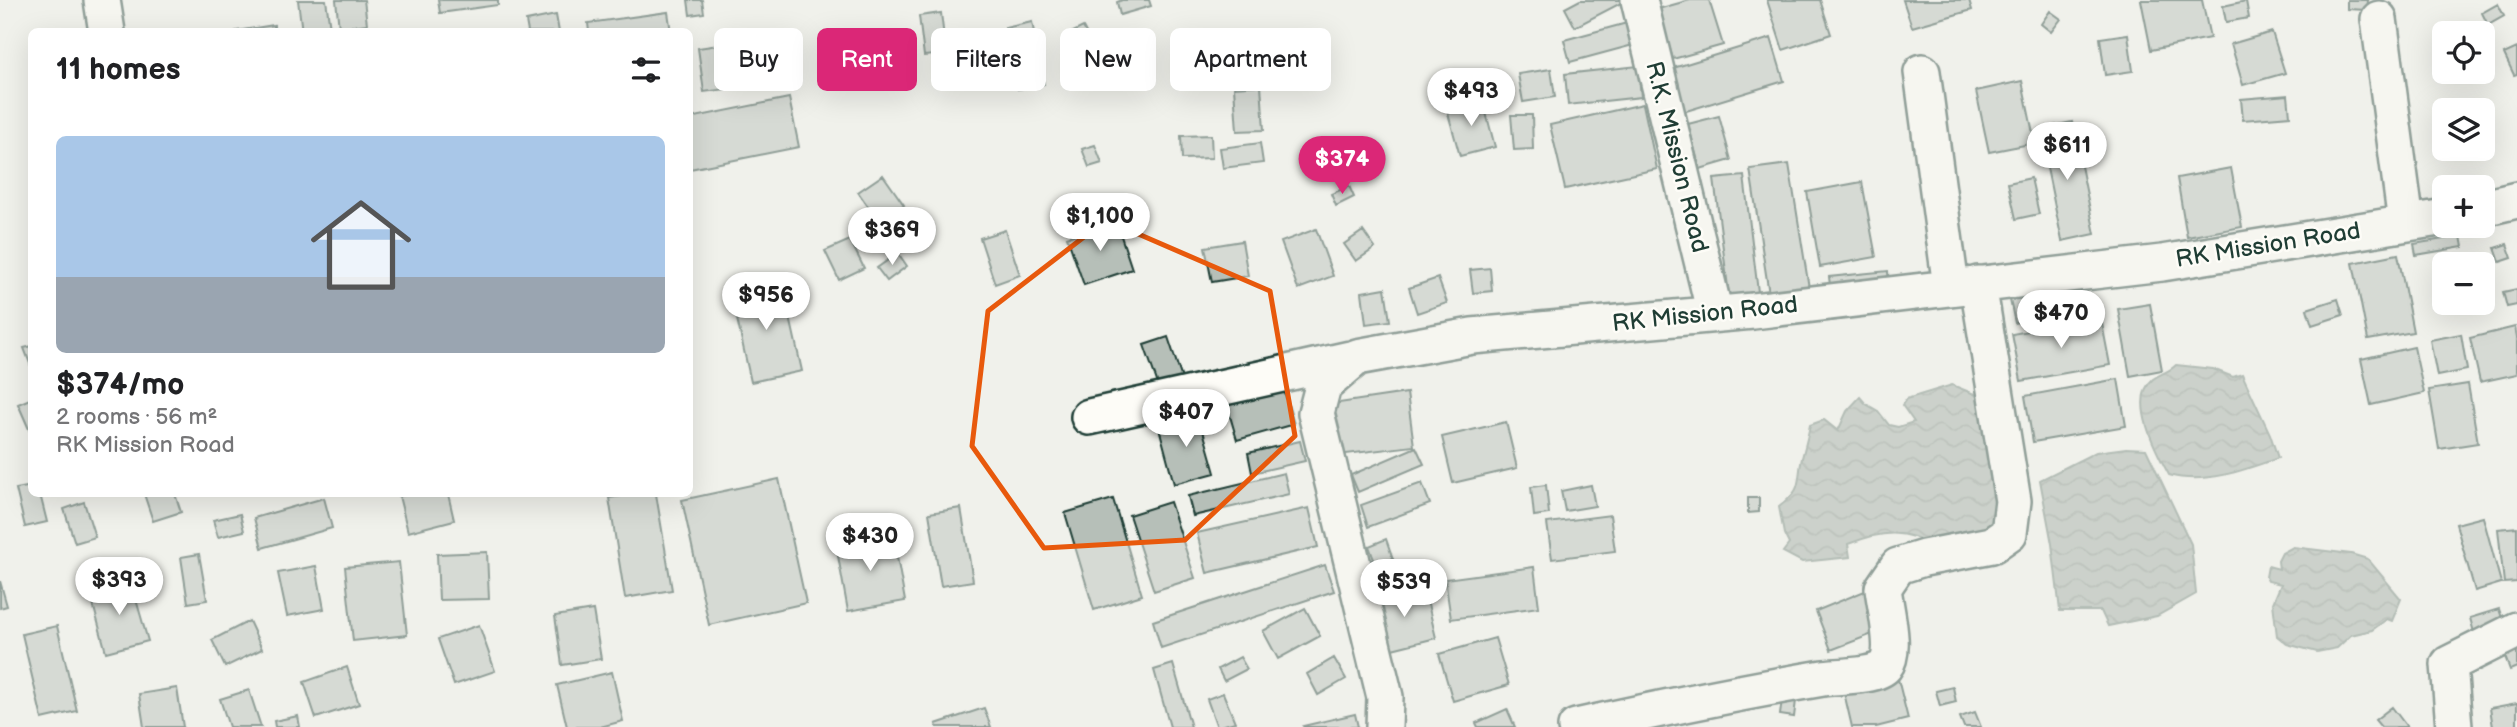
<!DOCTYPE html>
<html lang="en">
<head>
<meta charset="utf-8">
<style>
  :root { --surface:#fff; --page:#f6f6f6; --text:#202124; --muted:#757577; --accent:#db2777 }
  body { margin:0; font-family:"Balsamiq Sans",sans-serif; background:var(--page); color:var(--text); height:100vh; display:flex; flex-direction:column; font-size:26px; white-space:nowrap }
  * { box-sizing:border-box; margin:0 }
  p { font-size:23px; color:var(--muted) }
  .icon { flex:none; width:38px; height:38px; fill:none; stroke:currentColor; stroke-width:2; stroke-linecap:round; stroke-linejoin:round }
  .map { position:relative; flex:1; overflow:hidden }
  .sheet { position:absolute; left:28px; top:28px; width:665px; height:469px; display:flex; flex-direction:column; background:var(--surface); border-radius:10px; box-shadow:0 7px 28px #0002 }
  .sheet>* { flex:none }
  .top-card { position:absolute; left:714px; top:28px; width:665px; height:63px; display:flex; gap:14px }
  .controls { position:absolute; left:2432px; top:21px; display:grid; gap:14px }
  .controls a { display:grid; place-items:center; width:63px; height:63px; border-radius:10px; background:var(--surface); box-shadow:0 7px 28px #0002; font-size:35px }
  .price { position:absolute; translate:-50% -60px; padding:0 16px; border-radius:24px; background:#fff; color:#222; font-size:23px; line-height:46px; filter:drop-shadow(0 2px 4px #0008) }
  .price::after { content:''; position:absolute; left:50%; top:42px; width:21px; height:16px; margin-left:-10px; background:inherit; clip-path:polygon(0 0,100% 0,50% 100%) }
  .price.selected { background:var(--accent); color:#fff }
  ul { padding:0; list-style:none }
  li { display:grid; align-content:center; gap:14px; height:371px; padding:0 28px }
  li span { display:grid; place-items:center; height:217px; border-radius:10px; color:#555 }
  li>.icon { margin-inline-start:auto }
  span .icon { width:126px; height:126px; fill:#fffc; stroke-width:1 }
  li b { font-size:30px }
  h2 { display:flex; justify-content:space-between; align-items:center; height:84px; padding:0 28px; font-size:30px }
  .pill { padding:0 24px; border-radius:10px; background:var(--surface); box-shadow:0 7px 28px #0002; font-size:24px; line-height:63px }
  .pill.selected { background:var(--accent); color:#fff }
  .map>svg:first-child { display:block }
  .water { fill:url(#water-waves); stroke:#6c8077; stroke-width:2 }
  .building { fill:#b6bfb8; stroke:#1f3d34; stroke-width:2 }
  .lines { fill:none; stroke-linecap:round; stroke-linejoin:round }
  .minor-casing { stroke:#1f3d34; stroke-width:40 }
  .minor { stroke:#fdfcf7; stroke-width:35 }
  .marked { fill:none; stroke:#e8590c; stroke-width:5; stroke-linejoin:round }
  .labels { text-anchor:middle; dominant-baseline:central; stroke-width:5; stroke-linejoin:round; paint-order:stroke }
  .street-label { font-size:24px; fill:#1f3d34; stroke:#fdfcf7 }
</style>
</head>
<body>
<div class="map">
<svg width="2517" height="727" viewBox="0 0 2517 727">
  <defs>
    <pattern id="water-waves" width="16" height="10" patternUnits="userSpaceOnUse" patternTransform="scale(1.75)"><rect width="16" height="10" fill="#9faca4"/><path d="M0 5q4-4 8 0t8 0" fill="none" stroke="#818d86"/></pattern>
  </defs>
  <rect width="100%" height="100%" fill="#f0f1eb"/>
  <filter id="ink" filterUnits="userSpaceOnUse"><feTurbulence type="fractalNoise" baseFrequency=".0143" numOctaves="2"/><feDisplacementMap in="SourceGraphic" scale="14" xChannelSelector="R" yChannelSelector="G"/><feConvolveMatrix kernelMatrix="1 2 1 2 8 2 1 2 1" color-interpolation-filters="sRGB"/></filter>
  <g filter="url(#ink)">
    <!-- water -->
    <path class="water" d="M2176 365 2213 369 2233 377 2242 374 2270 434 2278 458C2245 470 2204 485 2169 475 2157 453 2128 400 2153 379 2161 373 2169 372 2176 365Z
      M1952 385 1977 395 1991 430 2004 502 1996 531 1937 547C1903 529 1884 530 1848 544L1850 557 1802 562 1783 552 1789 544 1784 534 1779 507C1804 487 1796 485 1802 458 1805 447 1808 436 1810 425L1824 420 1838 431 1847 411 1860 397 1866 404 1878 411 1889 425 1898 427 1914 422 1902 405 1906 399Z
      M2126 448 2146 449 2191 544 2196 594 2157 616 2108 626 2101 611H2060L2052 544 2040 480 2096 452Z
      M2293 547 2351 554 2368 559 2401 599 2392 621 2387 619 2372 630 2351 635 2337 648 2317 652 2287 644 2277 636 2273 603 2281 584 2268 581 2266 577 2268 566 2279 569 2278 561 2282 553Z"/>
    <!-- building -->
    <path class="building" d="M298 0H326L330 28 302 32Z
      M336 0H364L367 24 339 28Z
      M438 0H498V5L440 13Z
      M688 0H702L704 13 690 15Z
      M1122 0H1149L1151 6 1120 15 1117 2Z
      M1580 0H1625V1L1575 27 1565 8Z
      M1690 0H1709L1723 45 1673 59 1658 9Z
      M1767 0H1820L1831 34 1783 50Z
      M1903 0H1969L1972 10 1912 27Z
      M2141 0H2202L2210 38 2151 50Z
      M2347 0H2368L2367 10 2347 9Z
      M2246 1 2249 18 2226 22 2223 6Z
      M2498 4 2504 16 2488 25 2482 13Z
      M2050 11 2061 19 2051 32 2041 24Z
      M668 12 671 32H589L588 23Z
      M941 13 946 54 924 56 919 16Z
      M556 15 559 32H528L526 21Z
      M1032 22 1044 84 1018 89 1005 28Z
      M1627 23 1633 45 1570 62 1564 40Z
      M274 25V32H236V31Z
      M1083 27 1101 61 1080 72 1063 37Z
      M2272 32 2285 73 2243 85 2231 44Z
      M2128 34 2133 71 2105 75 2100 38Z
      M1771 38 1784 81 1683 112 1670 69Z
      M759 39 765 84 704 92 698 48Z
      M2517 48V74L2514 75 2504 54Z
      M1638 66 1641 97 1568 105 1565 74Z
      M1551 69 1555 97 1523 102 1518 74Z
      M2022 81 2035 143 1989 152 1976 91Z
      M1261 85 1264 130 1237 131 1234 87Z
      M2288 95 2290 116 2243 120 2241 99Z
      M789 98 799 147 690 169V118Z
      M1483 101 1495 147 1460 156 1447 110Z
      M1643 104 1657 169 1565 189 1550 125Z
      M1511 115H1532L1533 149 1514 150Z
      M1719 116 1731 160 1700 169 1688 124Z
      M2072 122 2095 234 2062 241 2039 129Z
      M1211 135 1212 158 1182 159 1181 136Z
      M1260 143 1263 163 1223 168 1220 148Z
      M1095 145 1102 163 1089 167 1082 149Z
      M1789 164 1809 288 1769 294 1750 169Z
      M2231 168 2242 227 2187 237 2177 178Z
      M883 175 904 205 879 222 858 192Z
      M1744 176 1758 292 1729 295 1714 179Z
      M2031 178 2039 214 2016 219 2008 183Z
      M1862 182 1876 257 1820 267 1807 192Z
      M1349 186 1354 197 1336 206 1331 194Z
      M1116 221 1132 269 1084 285 1067 237Z
      M1316 229 1333 276 1298 289 1281 242Z
      M1005 230 1020 275 995 284 980 238Z
      M1363 231 1375 248 1356 261 1344 244Z
      M2461 236 2463 247 2416 255 2414 244Z
      M850 240 864 268 839 280 825 251Z
      M1242 241 1248 276 1212 282 1205 247Z
      M2507 244 2512 258 2500 262 2495 248Z
      M898 253 907 266 887 281 877 268Z
      M2398 254 2413 332 2368 340 2353 263Z
      M1490 268 1492 291 1473 293 1470 270Z
      M1888 271 1889 287 1831 293 1829 277Z
      M1438 278 1447 303 1417 313 1409 288Z
      M782 281 802 371 751 382 731 292Z
      M1385 288 1390 321 1366 324 1362 292Z
      M2063 288 2069 311 2015 323 2010 300Z
      M2517 289V305L2507 307 2503 292Z
      M2338 299 2343 315 2312 325 2307 309Z
      M2150 304 2162 370 2130 376 2118 309Z
      M2101 318 2110 365 2021 381 2012 334Z
      M2515 327 2517 337V374L2480 382 2470 338Z
      M2461 334 2467 370 2437 376 2430 340Z
      M1168 337 1182 379 1159 387 1144 345Z
      M32 346V369L24 348Z
      M2414 347 2424 393 2371 405 2361 359Z
      M2118 379 2126 426 2033 442 2025 396Z
      M1282 383 1294 424 1237 440 1225 399Z
      M2468 384 2478 443 2439 449 2429 390Z
      M1407 393 1414 446 1338 455 1332 404Z
      M32 398V436L18 404Z
      M1198 413 1215 473 1174 484 1158 424Z
      M1506 422 1517 468 1453 483 1442 437Z
      M1300 441 1305 461 1252 473 1248 453Z
      M1416 447 1424 464 1358 492 1351 475Z
      M1284 473 1289 494 1193 516 1188 496Z
      M779 479 806 603 709 625 682 500Z
      M1422 483 1430 504 1368 527 1361 505Z
      M1546 485 1549 514 1534 516 1531 487Z
      M1591 485 1595 506 1565 511 1561 491Z
      M32 486V494H40L47 522 25 527 16 489Z
      M144 494H175L181 512 153 521Z
      M411 494H448L454 520 408 532 399 496Z
      M635 494H656L672 590 625 598 609 498Z
      M324 498 332 528 262 548 254 518Z
      M1748 498H1759V512L1748 513Z
      M1113 499 1142 595 1094 610 1065 513Z
      M84 502 95 537 75 543 64 509Z
      M1170 502 1195 578 1154 591 1129 515Z
      M961 508 973 581 941 586 929 513Z
      M1309 508 1318 547 1207 573 1197 533Z
      M240 514 244 531 218 537 213 520Z
      M1610 515 1615 551 1552 559 1547 523Z
      M2483 517 2501 583 2475 591 2456 524Z
      M2517 527V582L2504 583 2498 529Z
      M893 535 905 601 848 611 836 545Z
      M1386 539 1393 559 1376 565 1369 546Z
      M487 552 489 599 439 600 437 554Z
      M199 554 207 600 188 603 181 557Z
      M399 562 407 635 353 641 345 567Z
      M1325 565 1334 591 1161 648 1153 621Z
      M316 566 324 609 287 616 278 573Z
      M1534 567 1539 607 1451 619 1445 579Z
      M0 581 7 606 0 608Z
      M131 582 148 641 106 652 90 593Z
      M1424 587 1436 638 1384 651 1372 600Z
      M1867 590 1883 630 1831 650 1816 611Z
      M1305 608 1320 636 1278 659 1263 631Z
      M2499 609 2505 627 2475 636 2470 618Z
      M593 610 601 659 562 665 555 616Z
      M249 621 262 649 225 667 212 640Z
      M479 625 495 671 454 685 438 639Z
      M57 626 77 711 42 719 22 634Z
      M1495 638 1509 685 1453 701 1439 654Z
      M2517 646V667L2510 670 2503 651Z
      M1240 657 1247 669 1224 681 1218 669Z
      M1334 658 1346 679 1318 695 1307 674Z
      M1173 664 1191 727H1170L1154 670Z
      M347 667 359 704 316 718 304 682Z
      M1896 671 1908 719 1876 727H1852L1842 684Z
      M612 672 623 721 600 727H567L557 685Z
      M1953 687 1956 702 1940 706 1936 691Z
      M177 688 183 727H144L139 694Z
      M249 690 261 727H229L220 699Z
      M1783 691 1797 692 1794 717 1780 715Z
      M1223 693 1235 722 1217 727 1207 699Z
      M2517 703V727H2493L2490 708Z
      M2392 707 2407 727H2381L2375 720Z
      M984 708 991 727H937L936 724Z
      M1507 709 1515 727H1478L1476 723Z
      M1975 712 1981 727H1964L1960 717Z
      M1355 714 1358 727H1304L1303 726Z
      M298 716 300 727H275L274 721Z"/>
    <g class="lines">
      <defs>
        <path id="minor" d="M102 0 107 32
          M1639 0 1715 314
          M2379 19 2406 223
          M1922 72 1951 287
          M2483 208 2517 200
          M1089 417 1350 359
          M1384 727 1385 697 1316 413 1323 386 1357 357 1472 336 1753 311 2162 263 2445 217
          M1576 727C1658 709 1740 692 1823 678 1837 676 1876 677 1885 666 1897 651 1885 607 1883 588L1898 566 1924 558 1992 545 2009 533 2013 501 1978 284
          M2454 727 2449 664 2517 630"/>
      </defs>
      <!-- minor casing -->
      <use href="#minor" class="minor-casing"/>
      <!-- minor -->
      <use href="#minor" class="minor"/>
    </g>
  </g>
  <!-- marked area -->
  <path d="M0 0H2517V727H0ZM1106 220 1270 291 1295 436 1185 540 1044 548 972 446 988 311Z" fill="#f0f1eb" fill-opacity=".55" fill-rule="evenodd"/>
  <path class="marked" d="M1106 220 1270 291 1295 436 1185 540 1044 548 972 446 988 311Z"/>
  <g class="labels">
    <!-- street labels -->
    <g class="street-label">
      <text transform="translate(1677 157) rotate(76)">R.K. Mission Road</text>
      <text transform="translate(2268 245) rotate(-9)">RK Mission Road</text>
      <text transform="translate(1705 314) rotate(-6)">RK Mission Road</text>
    </g>
  </g>
</svg>
<div class="controls">
<a><svg class="icon" aria-label="locate" viewBox="0 0 24 24"><circle cx="12" cy="12" r="6"/><path d="M12 2v4M12 18v4M2 12h4M18 12h4"/></svg></a>
<a><svg class="icon" aria-label="layers" viewBox="0 0 24 24"><path d="M12 4l9 5-9 5-9-5zM3 14l9 5 9-5"/></svg></a>
<a>+</a>
<a>−</a>
</div>
<b class="price" style="left:1471px;top:128px">$493</b>
<b class="price" style="left:2067px;top:182px">$611</b>
<b class="price selected" style="left:1342px;top:196px">$374</b>
<b class="price" style="left:1100px;top:253px">$1,100</b>
<b class="price" style="left:892px;top:267px">$369</b>
<b class="price" style="left:766px;top:332px">$956</b>
<b class="price" style="left:2061px;top:350px">$470</b>
<b class="price" style="left:1186px;top:449px">$407</b>
<b class="price" style="left:870px;top:573px">$430</b>
<b class="price" style="left:119px;top:617px">$393</b>
<b class="price" style="left:1404px;top:619px">$539</b>
<div class="top-card">
<a class="pill">Buy</a>
<a class="pill selected">Rent</a>
<a class="pill">Filters</a>
<a class="pill">New</a>
<a class="pill">Apartment</a>
</div>
<section class="sheet">
<h2>11 homes<svg class="icon" aria-label="filters" viewBox="0 0 24 24"><path d="M4 7h16M4 17h16"/><circle cx="9" cy="7" r="2"/><circle cx="15" cy="17" r="2"/></svg></h2>
<ul>
<li><span style="background:linear-gradient(#a9c7e8 65%,#9aa5b1 0)"><svg class="icon" aria-label="home" viewBox="0 0 24 24"><path d="M3 11l9-7 9 7M6 9v11h12V9"/></svg></span><div><b>$374/mo</b><p>2 rooms · 56 m²</p><p>RK Mission Road</p></div></li>
</ul>
</section>
</div>
</body>
</html>
